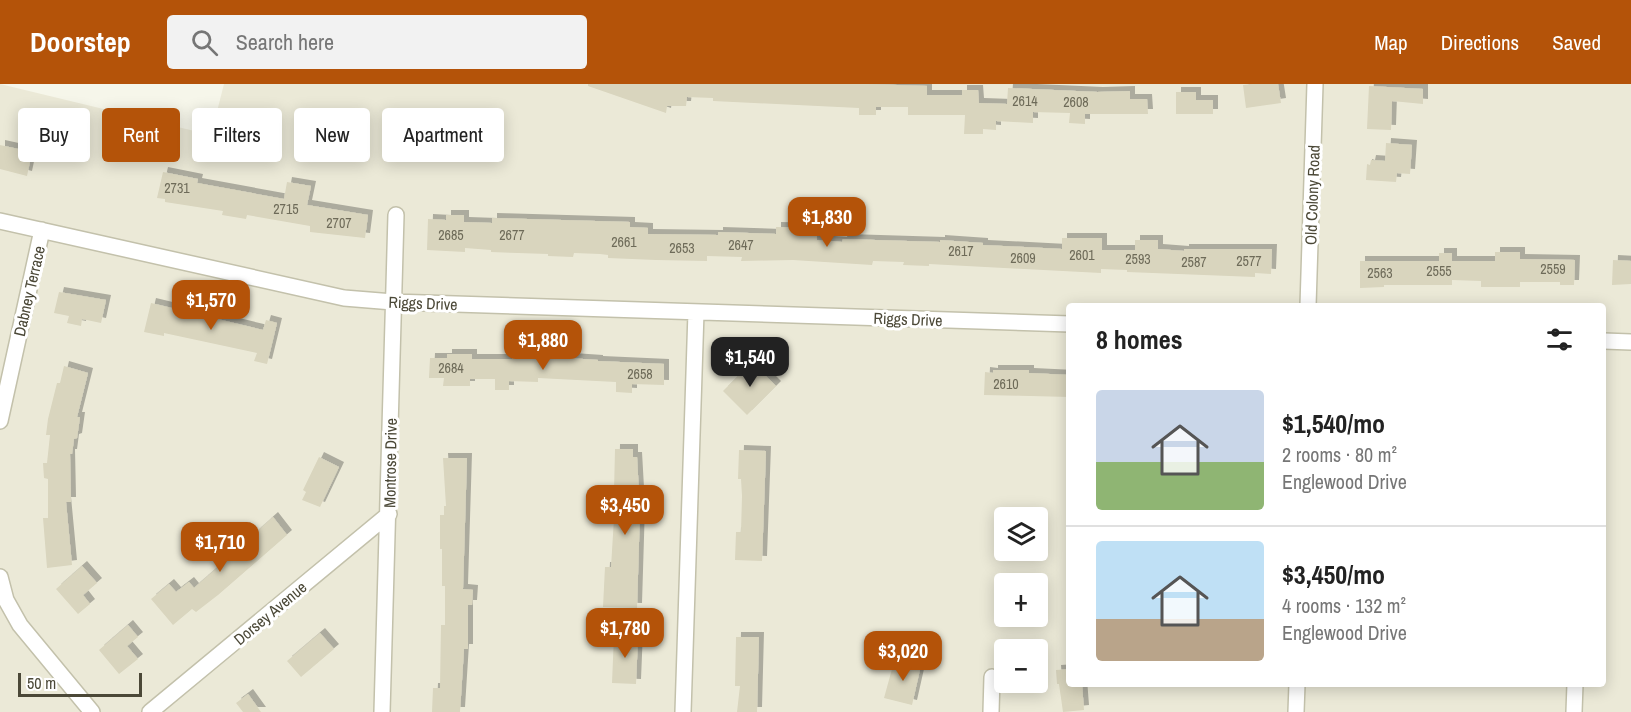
<!DOCTYPE html>
<html lang="en">
<head>
<meta charset="utf-8">
<style>
  :root { --surface:#fff; --page:#f2f2f2; --text:#222; --muted:#767676; --line:#e0e0e0; --accent:#b45309 }
  body { margin:0; font-family:"Archivo Narrow",sans-serif; background:var(--page); color:var(--text); height:100vh; display:flex; flex-direction:column; font-size:22px; white-space:nowrap }
  * { box-sizing:border-box; margin:0 }
  p { font-size:20px; color:var(--muted) }
  .icon { flex:none; width:33px; height:33px; fill:none; stroke:currentColor; stroke-width:2; stroke-linecap:round; stroke-linejoin:round }
  .map { position:relative; flex:1; overflow:hidden }
  .details { position:absolute; left:1066px; top:219px; width:540px; height:384px; display:flex; flex-direction:column; background:var(--surface); border-radius:6px; box-shadow:0 3px 15px #0003 }
  .details>* { flex:none }
  .guide { position:absolute; left:18px; top:24px; width:570px; height:54px; display:flex; gap:12px }
  .tools { position:absolute; left:994px; top:423px; display:grid; gap:12px }
  .tools a { display:grid; place-items:center; width:54px; height:54px; border-radius:6px; background:var(--surface); box-shadow:0 3px 15px #0003; font-size:30px }
  .scale { position:absolute; left:18px; bottom:15px; width:124px; box-sizing:border-box; padding-left:6px; border:3px solid #4b4837; border-top:0; font-size:16px; line-height:21px; white-space:nowrap; color:#4b4837; -webkit-text-stroke:4px #fff; paint-order:stroke }
  .price { position:absolute; translate:-50% -51px; padding:0 14px; border-radius:12px; background:var(--accent); color:#fff; font-size:20px; line-height:39px; filter:drop-shadow(0 2px 3px #0008) }
  .price::after { content:''; position:absolute; left:50%; top:36px; width:18px; height:14px; margin-left:-9px; background:inherit; clip-path:polygon(0 0,100% 0,50% 100%) }
  .price.active { background:#222; color:#fff }
  ul { padding:0; list-style:none }
  li { display:flex; align-items:center; gap:18px; height:150px; padding:0 30px }
  li+li { border-top:2px solid var(--line) }
  li span { display:grid; place-items:center; flex:none; width:168px; height:120px; border-radius:6px; color:#555 }
  li>.icon { margin-inline-start:auto }
  span .icon { width:72px; height:72px; fill:#fffc; stroke-width:1 }
  li b { font-size:26px }
  h2 { display:flex; justify-content:space-between; align-items:center; height:72px; padding:0 30px; font-size:26px }
  .tag { padding:0 21px; border-radius:6px; background:var(--surface); box-shadow:0 3px 15px #0003; font-size:21px; line-height:54px }
  .tag.active { background:var(--accent); color:#fff }
  header { display:flex; align-items:center; gap:36px; box-sizing:border-box; height:84px; padding:0 30px; background:var(--accent); color:#fff }
  header strong { font-size:28px }
  nav { display:flex; gap:33px; margin-inline-start:auto; font-size:21px }
  .search { width:420px; height:54px; background:var(--page); display:flex; align-items:center; gap:15px; box-sizing:border-box; padding:0 21px; border-radius:6px; color:var(--muted); font-size:22px }
  .map>svg:first-child { display:block }
  .residential { fill:#ebe9d7; fill-rule:evenodd }
  .building { fill:#d9d5be; filter:url(#shadow) }
  .lines { fill:none; stroke-linecap:round; stroke-linejoin:round }
  .street-casing { stroke:#c3c1ab; stroke-width:18 }
  .street { stroke:#fff; stroke-width:15 }
  .labels { text-anchor:middle; dominant-baseline:central; stroke-width:6; stroke-linejoin:round; paint-order:stroke }
  .number-label { font-size:14px; fill:#6e6b59 }
  .street-label { font-size:16px; fill:#4b4837; stroke:#fff }
</style>
</head>
<body>
<header>
<strong>Doorstep</strong>
<div class="search"><svg class="icon" aria-label="search" viewBox="0 0 24 24"><circle cx="10" cy="10" r="6"/><path d="M15 15l6 6"/></svg>Search here</div>
<nav><a>Map</a><a>Directions</a><a>Saved</a></nav>
</header>
<div class="map">
<svg width="1631" height="628" viewBox="0 0 1631 628">
  <defs>
    <filter id="shadow"><feDropShadow dx="5" dy="-5" stdDeviation="0" flood-color="#0004"/></filter>
  </defs>
  <rect width="100%" height="100%" fill="#f6f6ea"/>
  <!-- residential -->
  <path class="residential" d="M0 0 211 51 224 0H1631V628H0ZM1070 222H1604V600H1070ZM1005 434H1038V466H1005ZM1005 500H1038V532H1005ZM1005 566H1038V598H1005Z"/>
  <!-- building -->
  <path class="building" d="M588 0H866L927 2V11H962V6H978L979 19 1007 20 1008 4 1098 8 1130 7V15H1147L1148 30H1085V40L1069 39 1070 29 1033 28V39L996 37V46L983 45V50H964L965 31H908V23H876V31H859V24L713 17V14L687 13 686 22H667L666 29 588 2Z
    M1252 0H1278L1281 19 1246 24 1243 1Z
    M1369 2 1423 5V20L1392 17 1391 46 1367 45Z
    M1176 8H1196V16H1213V30H1176Z
    M1386 59 1412 61 1410 90 1397 89 1396 98 1366 96 1367 80 1370 81 1371 76 1385 77Z
    M0 61 32 68 27 92 0 85Z
    M163 88 198 95 197 99 284 115 287 98 311 102 307 121 368 131 365 154 310 148V142L247 131 246 135 222 131 223 127 165 118V115L157 114Z
    M446 131H464V138L492 139V134L630 138V143L648 144V150L718 151V148L776 150V143L817 144V156L842 158 843 155 940 158V156L983 159V161L1062 165V154H1102V166H1135V156H1158V165L1184 167V165H1272L1271 190 1255 189V193L1127 188V186L1101 185V189L929 180V182L903 181 904 178 873 177 872 181 793 176 741 177 742 173 707 172V177L656 176 608 174V171L600 170 574 169 573 173 548 172V170L491 168V166L465 164V168L427 166 428 135 446 136Z
    M1495 168H1520V175L1575 176 1574 201H1560V198H1520V203H1481V197L1452 196V201H1384V203L1360 204V177H1439V169H1452V177H1495Z
    M1613 176 1631 177V200L1612 201Z
    M59 208 106 216 101 239 82 235 81 242 67 239 69 232 54 229Z
    M151 219 263 246 266 236 277 239 267 280 254 277 257 269 164 249V252L144 248Z
    M447 270H472V275H512V272H539L598 276V277L664 280V301L632 300V309L616 308V298L538 294V298L509 297V306H495V295H470V302H443L444 294H429L430 274H447Z
    M752 278 776 302 747 331 723 307Z
    M64 282 88 289 77 333H80L77 354 74 355 72 370H70L71 418H66L72 481 47 484 43 434H48V395L44 394 43 379H47L50 351H46L48 335 57 299H60Z
    M993 286H1029V289L1070 291V313L984 311 985 288 993 289Z
    M615 365H633V373H637L640 426 637 524 603 523 605 483H611L614 434H618L619 408H614Z
    M739 366 766 367 762 477 735 476 736 448H741L742 412 741 395H738Z
    M319 373 339 383 320 423 302 416 306 408 303 406Z
    M443 374H467L463 505 473 506 472 521H468V565H464L460 628H432L433 604H440L441 541H445V502H442V465H440V431H444V422H446Z
    M273 433 287 451 218 511 196 528 192 525 173 541 151 515 169 500 176 508 189 498 194 504 241 463 233 453 245 443 253 451Z
    M82 482 97 499 83 511 90 520 78 530 56 505Z
    M128 541 138 553 127 562 138 575 119 590 99 566Z
    M320 549 334 565 301 593 287 577Z
    M614 551 638 552 636 600 612 599Z
    M736 553H759L757 628H737L740 602H735Z
    M895 574 921 581 912 621 884 614Z
    M1070 585V600H1082L1084 626 1063 628 1059 600H1066H1057L1056 586Z
    M248 610 261 628H243L236 619Z"/>
  <g class="lines">
    <defs>
      <path id="street" d="M0 137 344 214 393 218 1070 240
        M1308 222 1315 0
        M1604 257 1631 258
        M0 337 42 146
        M0 493 6 516 20 541 92 628
        M150 628 389 430
        M382 628 396 131
        M683 628 696 228
        M991 628 992 593
        M1296 628 1297 600
        M1574 628 1575 600"/>
    </defs>
    <!-- street casing -->
    <use href="#street" class="street-casing"/>
    <!-- street -->
    <use href="#street" class="street"/>
  </g>
  <g class="labels">
    <!-- number labels -->
    <g class="number-label">
      <text x="1025" y="17">2614</text>
      <text x="1076" y="18">2608</text>
      <text x="177" y="104">2731</text>
      <text x="286" y="125">2715</text>
      <text x="339" y="139">2707</text>
      <text x="451" y="151">2685</text>
      <text x="512" y="151">2677</text>
      <text x="624" y="158">2661</text>
      <text x="741" y="161">2647</text>
      <text x="682" y="164">2653</text>
      <text x="961" y="167">2617</text>
      <text x="1082" y="171">2601</text>
      <text x="1023" y="174">2609</text>
      <text x="1138" y="175">2593</text>
      <text x="1249" y="177">2577</text>
      <text x="1194" y="178">2587</text>
      <text x="1553" y="185">2559</text>
      <text x="1439" y="187">2555</text>
      <text x="1380" y="189">2563</text>
      <text x="451" y="284">2684</text>
      <text x="640" y="290">2658</text>
      <text x="1006" y="300">2610</text>
    </g>
    <!-- street labels -->
    <g class="street-label">
      <text transform="translate(1312 111) rotate(-88)">Old Colony Road</text>
      <text transform="translate(29 207) rotate(-77)">Dabney Terrace</text>
      <text transform="translate(423 219) rotate(2)">Riggs Drive</text>
      <text transform="translate(908 235) rotate(2)">Riggs Drive</text>
      <text transform="translate(390 379) rotate(-89)">Montrose Drive</text>
      <text transform="translate(270 529) rotate(-40)">Dorsey Avenue</text>
    </g>
  </g>
</svg>
<div class="tools">
<a><svg class="icon" aria-label="layers" viewBox="0 0 24 24"><path d="M12 4l9 5-9 5-9-5zM3 14l9 5 9-5"/></svg></a>
<a>+</a>
<a>−</a>
</div>
<div class="scale">50 m</div>
<b class="price" style="left:827px;top:164px">$1,830</b>
<b class="price" style="left:211px;top:247px">$1,570</b>
<b class="price" style="left:543px;top:287px">$1,880</b>
<b class="price active" style="left:750px;top:304px">$1,540</b>
<b class="price" style="left:625px;top:452px">$3,450</b>
<b class="price" style="left:220px;top:489px">$1,710</b>
<b class="price" style="left:625px;top:575px">$1,780</b>
<b class="price" style="left:903px;top:598px">$3,020</b>
<div class="guide">
<a class="tag">Buy</a>
<a class="tag active">Rent</a>
<a class="tag">Filters</a>
<a class="tag">New</a>
<a class="tag">Apartment</a>
</div>
<section class="details">
<h2>8 homes<svg class="icon" aria-label="filters" viewBox="0 0 24 24"><path d="M4 7h16M4 17h16"/><circle cx="9" cy="7" r="2"/><circle cx="15" cy="17" r="2"/></svg></h2>
<ul>
<li><span style="background:linear-gradient(#c9d6e8 60%,#8fb573 0)"><svg class="icon" aria-label="home" viewBox="0 0 24 24"><path d="M3 11l9-7 9 7M6 9v11h12V9"/></svg></span><div><b>$1,540/mo</b><p>2 rooms · 80 m²</p><p>Englewood Drive</p></div></li>
<li><span style="background:linear-gradient(#bfe0f5 65%,#b9a48a 0)"><svg class="icon" aria-label="home" viewBox="0 0 24 24"><path d="M3 11l9-7 9 7M6 9v11h12V9"/></svg></span><div><b>$3,450/mo</b><p>4 rooms · 132 m²</p><p>Englewood Drive</p></div></li>
</ul>
</section>
</div>
</body>
</html>
